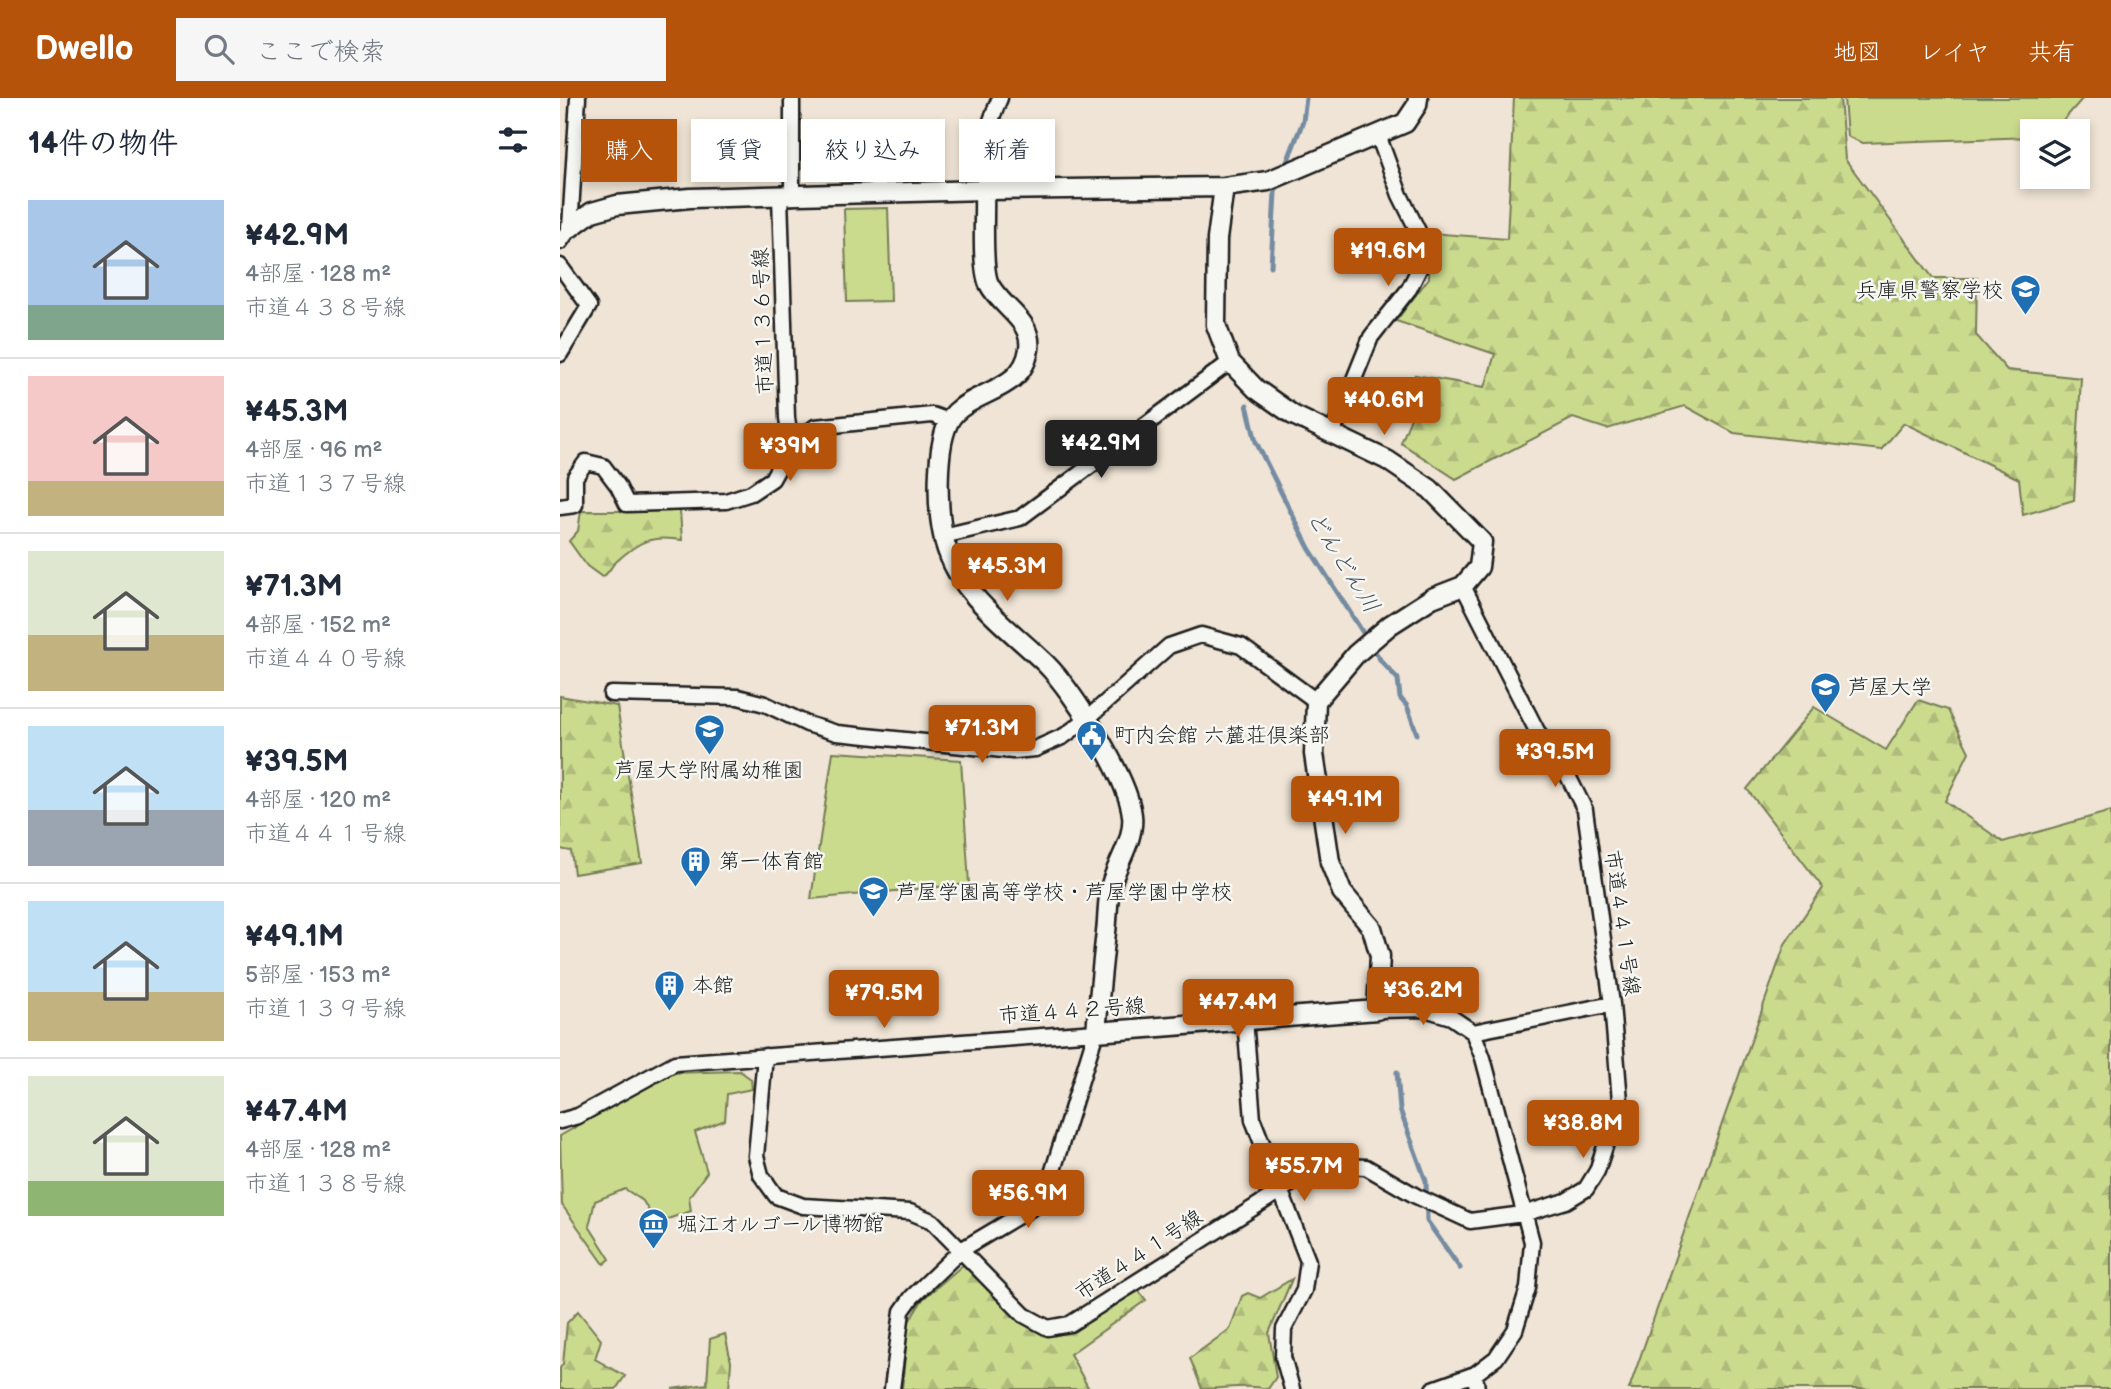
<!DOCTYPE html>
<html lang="ja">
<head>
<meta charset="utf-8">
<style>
  :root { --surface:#fff; --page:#f6f6f7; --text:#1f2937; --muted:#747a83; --line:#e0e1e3; --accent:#b45309 }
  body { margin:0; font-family:"Balsamiq Sans","Klee One",sans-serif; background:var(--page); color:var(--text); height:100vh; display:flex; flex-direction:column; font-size:26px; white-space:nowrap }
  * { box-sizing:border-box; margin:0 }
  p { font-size:23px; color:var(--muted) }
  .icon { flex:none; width:38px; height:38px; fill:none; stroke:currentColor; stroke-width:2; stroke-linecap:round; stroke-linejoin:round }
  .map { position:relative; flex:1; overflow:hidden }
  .sheet { display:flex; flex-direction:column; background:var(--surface); width:560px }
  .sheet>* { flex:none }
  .guide { position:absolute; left:21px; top:21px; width:665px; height:63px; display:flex; gap:14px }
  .controls { position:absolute; left:1460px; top:21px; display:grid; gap:14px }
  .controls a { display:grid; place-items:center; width:70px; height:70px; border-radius:0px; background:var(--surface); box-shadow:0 4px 10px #0003; font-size:35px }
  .price { position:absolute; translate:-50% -60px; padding:0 16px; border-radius:7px; background:var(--accent); color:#fff; font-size:23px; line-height:46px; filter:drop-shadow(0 2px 4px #0008) }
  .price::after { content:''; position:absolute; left:50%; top:42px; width:21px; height:16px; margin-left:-10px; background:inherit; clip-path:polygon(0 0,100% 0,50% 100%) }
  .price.on { background:#222; color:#fff }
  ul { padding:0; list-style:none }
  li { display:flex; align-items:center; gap:21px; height:175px; padding:0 28px }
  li+li { border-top:2px solid var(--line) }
  li span { display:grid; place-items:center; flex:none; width:196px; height:140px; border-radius:0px; color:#555 }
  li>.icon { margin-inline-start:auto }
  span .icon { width:84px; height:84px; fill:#fffc; stroke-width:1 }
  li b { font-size:30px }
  h2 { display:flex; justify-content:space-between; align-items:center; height:84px; padding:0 28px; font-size:30px }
  .tag { padding:0 24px; border-radius:0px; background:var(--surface); box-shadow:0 4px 10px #0003; font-size:24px; line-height:63px }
  .tag.on { background:var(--accent); color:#fff }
  header { display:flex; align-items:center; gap:42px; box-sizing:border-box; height:98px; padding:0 35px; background:var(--accent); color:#fff }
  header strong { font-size:33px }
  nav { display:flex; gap:38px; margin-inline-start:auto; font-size:24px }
  .search { width:490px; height:63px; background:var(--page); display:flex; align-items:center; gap:18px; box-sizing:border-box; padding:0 24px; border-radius:0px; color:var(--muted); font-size:26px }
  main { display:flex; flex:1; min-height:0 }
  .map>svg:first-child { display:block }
  .green { fill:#cbdb8e; stroke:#747c55; stroke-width:2 }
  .forest { fill:url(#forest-firs); stroke:#747c55; stroke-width:2 }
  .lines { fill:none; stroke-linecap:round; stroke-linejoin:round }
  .stream { stroke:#748ba1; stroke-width:5 }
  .minor-casing { stroke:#1c1c1c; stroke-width:19 }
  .tertiary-casing { stroke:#1c1c1c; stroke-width:23 }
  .minor { stroke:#f6f6f2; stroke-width:14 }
  .tertiary { stroke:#f6f6f2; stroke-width:18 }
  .labels { text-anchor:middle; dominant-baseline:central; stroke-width:5; stroke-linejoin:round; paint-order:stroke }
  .poi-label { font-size:21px; fill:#1c1c1c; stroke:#f6f6f2; text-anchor:start }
  .street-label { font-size:21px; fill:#1c1c1c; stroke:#f6f6f2 }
  .water-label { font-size:23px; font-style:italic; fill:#48545e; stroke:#f6f6f2 }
</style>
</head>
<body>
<header>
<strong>Dwello</strong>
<div class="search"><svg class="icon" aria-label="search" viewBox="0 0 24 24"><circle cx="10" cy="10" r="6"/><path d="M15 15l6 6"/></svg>ここで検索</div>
<nav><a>地図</a><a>レイヤ</a><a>共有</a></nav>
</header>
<main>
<section class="sheet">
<h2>14件の物件<svg class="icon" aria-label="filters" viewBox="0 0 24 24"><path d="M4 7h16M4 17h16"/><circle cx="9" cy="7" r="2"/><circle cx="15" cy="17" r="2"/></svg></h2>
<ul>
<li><span style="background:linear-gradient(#a9c7e8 75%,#7fa58c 0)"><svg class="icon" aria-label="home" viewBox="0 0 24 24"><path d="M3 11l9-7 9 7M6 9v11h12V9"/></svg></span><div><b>¥42.9M</b><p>4部屋 · 128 m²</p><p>市道４３８号線</p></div></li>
<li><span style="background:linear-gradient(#f6c9c9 75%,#c2b280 0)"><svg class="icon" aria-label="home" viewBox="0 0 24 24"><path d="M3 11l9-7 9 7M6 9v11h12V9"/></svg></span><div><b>¥45.3M</b><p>4部屋 · 96 m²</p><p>市道１３７号線</p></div></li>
<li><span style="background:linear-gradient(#dfe7d0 60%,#c2b280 0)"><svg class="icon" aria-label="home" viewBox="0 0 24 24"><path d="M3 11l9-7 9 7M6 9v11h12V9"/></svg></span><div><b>¥71.3M</b><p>4部屋 · 152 m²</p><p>市道４４０号線</p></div></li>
<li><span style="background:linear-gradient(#bfe0f5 60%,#9aa5b1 0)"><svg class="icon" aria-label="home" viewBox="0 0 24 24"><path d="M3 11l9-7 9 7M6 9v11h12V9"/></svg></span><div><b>¥39.5M</b><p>4部屋 · 120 m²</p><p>市道４４１号線</p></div></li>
<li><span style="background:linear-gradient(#bfe0f5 65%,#c2b280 0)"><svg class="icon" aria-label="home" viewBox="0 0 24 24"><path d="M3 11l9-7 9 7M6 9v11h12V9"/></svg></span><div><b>¥49.1M</b><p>5部屋 · 153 m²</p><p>市道１３９号線</p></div></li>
<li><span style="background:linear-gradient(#dfe7d0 75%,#8fb573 0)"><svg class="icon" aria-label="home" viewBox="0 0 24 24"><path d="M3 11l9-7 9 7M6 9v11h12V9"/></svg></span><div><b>¥47.4M</b><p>4部屋 · 128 m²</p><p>市道１３８号線</p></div></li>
</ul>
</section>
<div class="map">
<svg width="1551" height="1291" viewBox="0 0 1551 1291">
  <defs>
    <pattern id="forest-firs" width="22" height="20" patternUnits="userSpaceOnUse" patternTransform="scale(1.75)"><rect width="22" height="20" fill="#cbdb8e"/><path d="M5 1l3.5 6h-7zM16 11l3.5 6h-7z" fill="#aebb7a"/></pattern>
  </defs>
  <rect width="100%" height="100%" fill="#efe4d5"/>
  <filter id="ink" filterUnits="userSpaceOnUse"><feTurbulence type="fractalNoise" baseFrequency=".0143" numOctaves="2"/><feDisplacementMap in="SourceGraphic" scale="14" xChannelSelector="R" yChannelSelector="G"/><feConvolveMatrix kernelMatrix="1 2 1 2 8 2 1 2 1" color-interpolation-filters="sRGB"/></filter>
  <g filter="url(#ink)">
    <!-- green -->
    <path class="green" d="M1284 0H1523L1494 33H1472V39L1302 45 1287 38Z
      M328 110 331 203 287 204 284 111Z
      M273 654 401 662 409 786 251 801Z
      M180 973 191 981 192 991 167 996 165 1022 135 1034 147 1074 129 1099 131 1113 96 1125 83 1103 65 1091 35 1103 29 1128 50 1161 44 1166 2 1107 0 1038 110 975Z"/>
    <!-- forest -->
    <path class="forest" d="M954 0H1280L1285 61 1373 180H1417L1416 237 1447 272 1521 280 1514 402 1463 417 1459 381 1344 325 1321 352 1174 335 1125 308 1047 331 1013 320 896 381 841 345 858 302 855 277 925 289 935 256 836 223 869 180 870 135 947 141Z
      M21 413H120L122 442C91 437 79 443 57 463 50 468 50 475 42 479L27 468 9 443 18 433Z
      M0 598 57 608 82 765 14 776 11 753 0 751Z
      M1358 602 1388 612 1409 654 1385 703 1443 744 1551 713V1291H1069L1225 846 1263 790 1187 691 1254 609 1326 652Z
      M404 1166 461 1222 493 1238 579 1193 586 1202 510 1256 529 1291H342L348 1225 363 1201Z
      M732 1181 709 1235 716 1279 708 1291C686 1286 665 1291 642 1291L630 1260 670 1231 682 1198 688 1195 700 1200Z
      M18 1213 41 1242 35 1261 65 1278 56 1291H0V1270L3 1266 7 1225Z
      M165 1236 171 1264 169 1291H112L147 1286 150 1241Z"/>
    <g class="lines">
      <!-- stream -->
      <path class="stream" d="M724 72 743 23 746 0
        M711 168 715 94 719 84
        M687 307 696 344 749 450 821 563 838 581 840 600 847 608 857 636
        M837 974 840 1012 866 1083 867 1123 900 1170"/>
      <defs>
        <path id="minor" d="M424 92C425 52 423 37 440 0
          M220 98 227 320 231 347
          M232 99V0
          M0 144 10 130 18 0
          M0 168 29 208 0 256
          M772 336 811 239 849 191 861 167 858 133 840 97 818 37
          M0 409 15 407V379L26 364 43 368 58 388 67 406 166 403 191 395 212 381 231 347 255 329 372 317 389 323
          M383 438 460 420 670 264
          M51 596 178 599 205 606 247 626 277 635 453 653 475 651 504 638 528 620 609 548 641 537 681 548 756 603
          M817 912 865 911 891 919 913 934 923 960 972 1144 968 1190 955 1232 936 1260 915 1276 873 1291
          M685 921 693 1022 748 1163 744 1192 724 1231 723 1259 732 1291
          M913 934 1052 906
          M205 958 196 1058 201 1077 216 1098 243 1108 350 1114 372 1123 464 1217 488 1230 510 1226 753 1072 781 1068 806 1069 856 1098 910 1123 963 1116 1006 1103 1026 1091 1037 1073 1060 1003 1052 906 1025 712 1002 666 977 633 903 488
          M0 1023 18 1018 115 965 536 934 490 1082 475 1108 401 1152 352 1199 342 1213 332 1291
          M915 1276 917 1291"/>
        <path id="tertiary" d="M424 92C425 113 421 170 429 186 441 210 473 222 469 251 463 292 420 291 396 314 374 334 377 409 383 437 395 495 446 527 486 566 513 593 568 680 572 717 575 741 557 764 551 787 547 802 548 819 546 834 542 868 539 901 536 934L817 912 820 858 812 830 782 794 770 764 754 656 756 603 796 556 830 527 872 500 903 488 919 469 922 444 870 391 827 362 733 317 696 291 670 264 656 227 657 141 664 89
          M10 130 32 114 57 107 130 100 424 92 664 89 708 83 845 25 857 7 858 0"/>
      </defs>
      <!-- minor casing -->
      <use href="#minor" class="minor-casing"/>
      <!-- tertiary casing -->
      <use href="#tertiary" class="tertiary-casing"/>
      <!-- minor -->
      <use href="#minor" class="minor"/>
      <!-- tertiary -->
      <use href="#tertiary" class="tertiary"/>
    </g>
  </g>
  <!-- icons -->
  <defs>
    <symbol id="school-pin" viewBox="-11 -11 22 30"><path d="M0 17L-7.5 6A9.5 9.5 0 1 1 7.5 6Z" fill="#1f6fb2" stroke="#f6f6f2"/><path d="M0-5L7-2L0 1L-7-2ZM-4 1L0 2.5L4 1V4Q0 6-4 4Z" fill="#fff"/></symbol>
    <symbol id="university-pin" viewBox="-11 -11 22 30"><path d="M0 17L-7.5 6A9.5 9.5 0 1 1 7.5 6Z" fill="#1f6fb2" stroke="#f6f6f2"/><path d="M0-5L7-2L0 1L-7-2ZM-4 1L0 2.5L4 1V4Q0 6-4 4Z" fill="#fff"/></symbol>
    <symbol id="civic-pin" viewBox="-11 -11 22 30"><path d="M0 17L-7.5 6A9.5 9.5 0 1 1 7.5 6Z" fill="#1f6fb2" stroke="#f6f6f2"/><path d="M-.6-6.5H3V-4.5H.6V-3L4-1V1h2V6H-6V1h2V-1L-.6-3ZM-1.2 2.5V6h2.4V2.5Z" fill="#fff"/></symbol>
    <symbol id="building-pin" viewBox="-11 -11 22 30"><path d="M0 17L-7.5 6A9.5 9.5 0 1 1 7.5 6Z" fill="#1f6fb2" stroke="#f6f6f2"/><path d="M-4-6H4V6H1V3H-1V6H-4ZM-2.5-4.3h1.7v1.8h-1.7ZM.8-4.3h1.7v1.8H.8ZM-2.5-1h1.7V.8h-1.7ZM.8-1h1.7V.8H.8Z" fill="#fff"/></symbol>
    <symbol id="museum-pin" viewBox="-11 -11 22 30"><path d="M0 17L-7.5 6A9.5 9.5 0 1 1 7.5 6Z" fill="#1f6fb2" stroke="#f6f6f2"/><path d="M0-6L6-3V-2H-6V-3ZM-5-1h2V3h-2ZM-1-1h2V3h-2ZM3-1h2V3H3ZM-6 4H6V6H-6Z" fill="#fff"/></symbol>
  </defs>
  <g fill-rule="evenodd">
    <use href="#school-pin" x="1448" y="174" width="35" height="47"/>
    <use href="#university-pin" x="1248" y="572" width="35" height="47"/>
    <use href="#school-pin" x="132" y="614" width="35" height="47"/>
    <use href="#civic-pin" x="514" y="620" width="35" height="47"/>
    <use href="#building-pin" x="118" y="746" width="35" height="47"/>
    <use href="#school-pin" x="296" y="776" width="35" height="47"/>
    <use href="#building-pin" x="92" y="870" width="35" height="47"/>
    <use href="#museum-pin" x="76" y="1108" width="35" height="47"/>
  </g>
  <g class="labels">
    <!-- poi labels -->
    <g class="poi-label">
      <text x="1443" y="192" text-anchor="end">兵庫県警察学校</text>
      <text x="1288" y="589">芦屋大学</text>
      <text x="554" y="637">町内会館 六麓荘倶楽部</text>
      <text x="149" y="672" text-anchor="middle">芦屋大学附属幼稚園</text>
      <text x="159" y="763">第一体育館</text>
      <text x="336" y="794">芦屋学園高等学校・芦屋学園中学校</text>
      <text x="132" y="887">本館</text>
      <text x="117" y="1126">堀江オルゴール博物館</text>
    </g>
    <!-- street labels -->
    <g class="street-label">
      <text transform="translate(203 223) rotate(-92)">市道１３６号線</text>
      <text transform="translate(1062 825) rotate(82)">市道４４１号線</text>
      <text transform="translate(512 913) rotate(-4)">市道４４２号線</text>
      <text transform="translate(579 1157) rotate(-33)">市道４４１号線</text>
    </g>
    <!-- water labels -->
    <g class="water-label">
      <text transform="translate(783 464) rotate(58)">どんどん川</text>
    </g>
  </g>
</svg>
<div class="controls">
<a><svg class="icon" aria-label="layers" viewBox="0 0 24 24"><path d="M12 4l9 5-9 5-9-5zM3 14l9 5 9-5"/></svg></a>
</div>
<b class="price" style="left:828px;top:190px">¥19.6M</b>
<b class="price" style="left:824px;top:339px">¥40.6M</b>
<b class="price on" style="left:541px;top:382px">¥42.9M</b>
<b class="price" style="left:230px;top:385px">¥39M</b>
<b class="price" style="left:447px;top:505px">¥45.3M</b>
<b class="price" style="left:422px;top:667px">¥71.3M</b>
<b class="price" style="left:995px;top:691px">¥39.5M</b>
<b class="price" style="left:785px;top:738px">¥49.1M</b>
<b class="price" style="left:863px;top:929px">¥36.2M</b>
<b class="price" style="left:324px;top:932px">¥79.5M</b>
<b class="price" style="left:678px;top:941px">¥47.4M</b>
<b class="price" style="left:1023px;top:1062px">¥38.8M</b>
<b class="price" style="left:744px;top:1105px">¥55.7M</b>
<b class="price" style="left:468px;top:1132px">¥56.9M</b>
<div class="guide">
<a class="tag on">購入</a>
<a class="tag">賃貸</a>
<a class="tag">絞り込み</a>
<a class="tag">新着</a>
</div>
</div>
</main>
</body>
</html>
